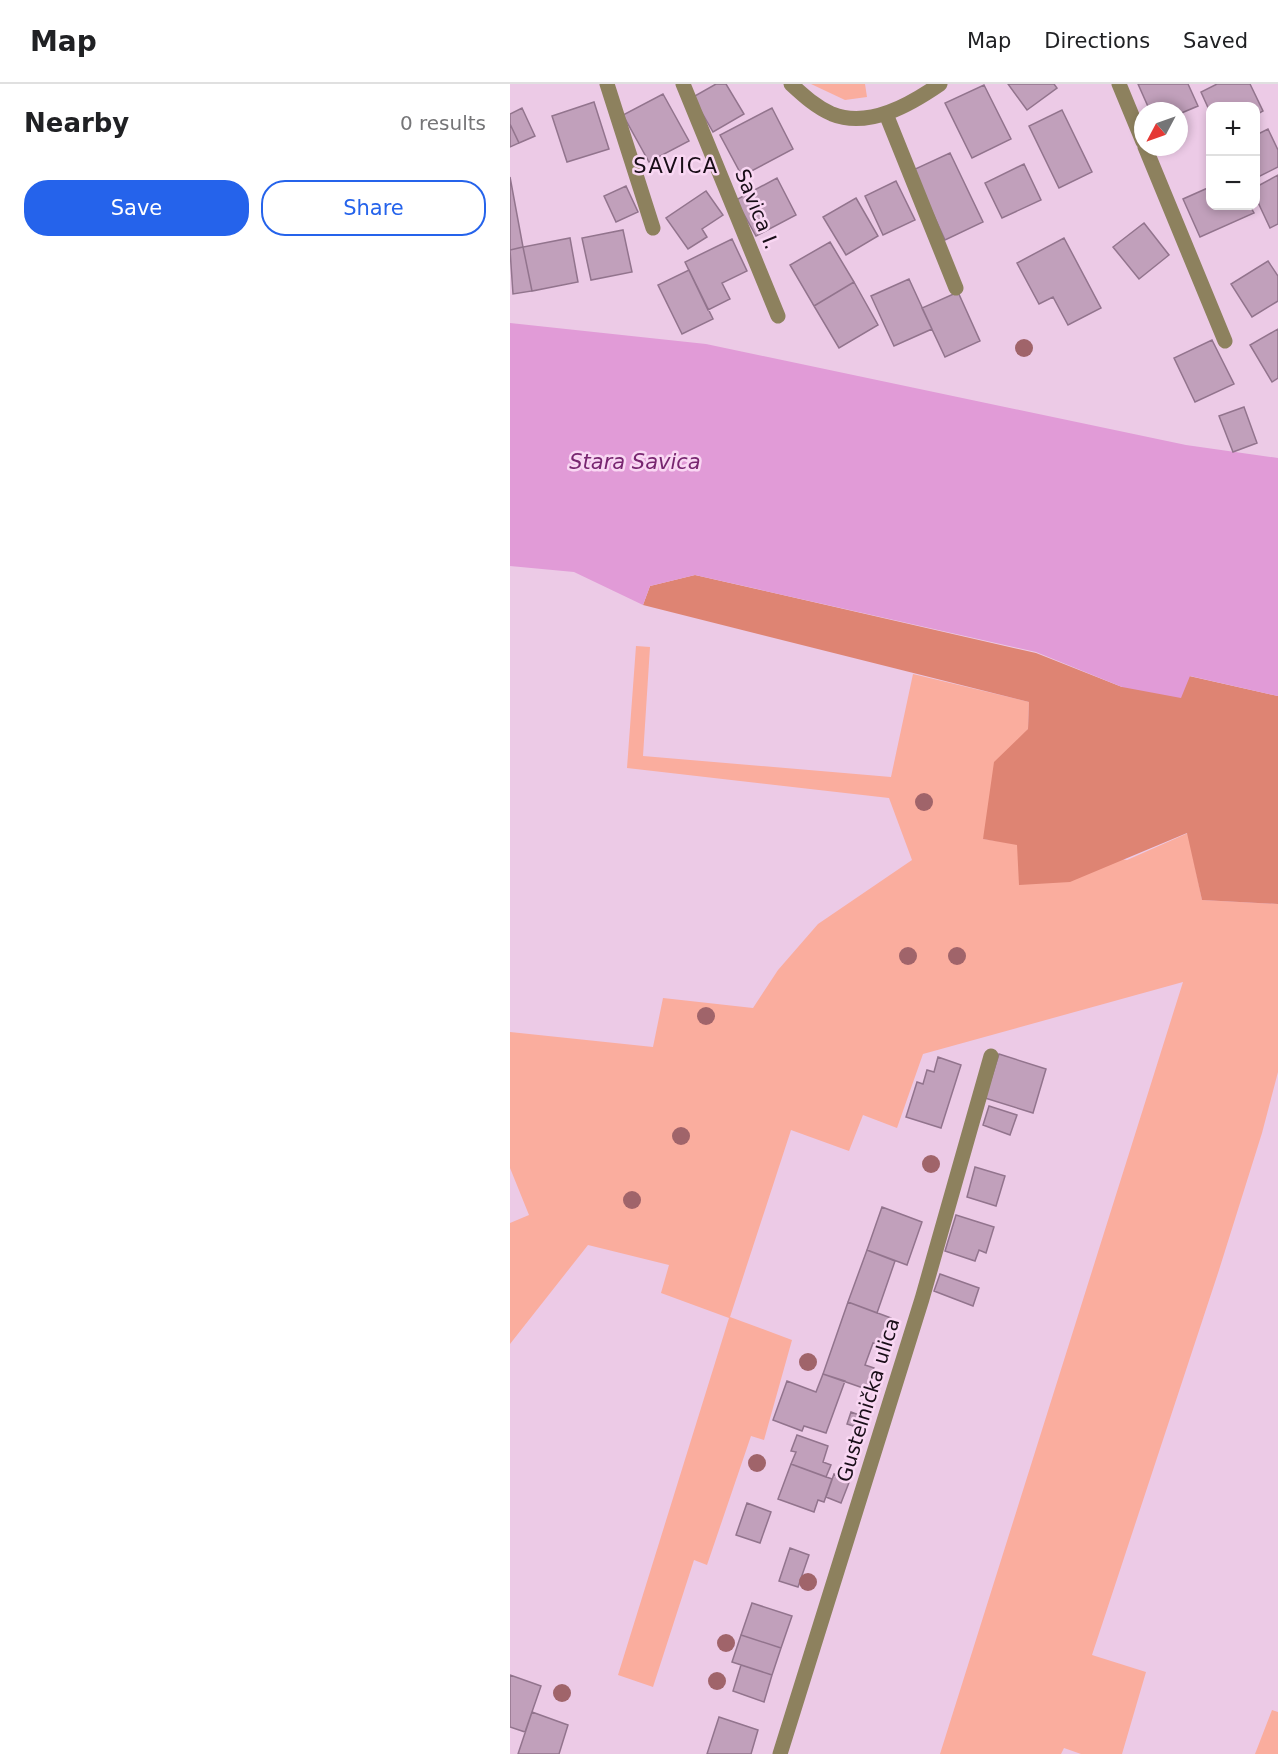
<!DOCTYPE html>
<meta charset="utf-8">
<style>
:root{--surface:#fff;--page:#f6f6f6;--text:#202124;--muted:#757577;--line:#e0e0e0;--accent:#2563eb}
body{margin:0;font-family:"DejaVu Sans",sans-serif;background:var(--page);color:var(--text)}
.controls{position:absolute;right:18px;top:18px;display:grid;overflow:hidden;border-radius:12px;box-shadow:0 3px 9px #0003}
.controls button{width:54px;height:54px;display:grid;place-items:center;padding:0;border:0;border-bottom:2px solid var(--line);background:var(--surface);color:var(--text);font:30px sans-serif}
.compass{position:absolute;left:624px;top:18px;width:54px;height:54px;border-radius:50%;background:var(--surface);box-shadow:0 3px 9px #0003;rotate:229deg}
.list{margin:0;padding:0;list-style:none}
h2{display:flex;justify-content:space-between;align-items:center;height:78px;margin:0;padding:0 24px;font-size:26px}
h2 small{font-size:20px;font-weight:400;color:var(--muted)}
.actions{display:flex;gap:12px;padding:18px 24px}
.actions a{flex:1;padding:14px 0;border:2px solid var(--accent);border-radius:24px;text-align:center;font-size:21px;color:var(--accent)}
.actions .main{background:var(--accent);color:#fff}
.map{position:relative;flex:none;width:768px;height:1670px;overflow:hidden}
header{display:flex;align-items:center;gap:36px;box-sizing:border-box;height:84px;padding:0 30px;background:var(--surface);border-bottom:2px solid var(--line)}
header strong{font-size:28px}
nav{display:flex;gap:33px;margin-inline-start:auto;font-size:21px}
main{display:flex}
aside{flex:1;background:var(--surface)}
.map>svg:first-child{display:block}
.green{fill:#faad9e}
.forest{fill:#de8473}
.water{fill:#e19bd7}
.building{fill:#c1a0bb;stroke:#92748d;stroke-width:1.5}
.lines{fill:none;stroke-linecap:round;stroke-linejoin:round}
.minor{stroke:#8d815e;stroke-width:15}
.tree{fill:#a0646a}
.labels{text-anchor:middle;dominant-baseline:central;stroke-width:5;stroke-linejoin:round;paint-order:stroke}
.street-label{font-size:20px;fill:#180d17;stroke:#f9d7f3}
.neighbourhood-label{font-size:21px;letter-spacing:1.5px;fill:#180d17;stroke:#f9d7f3}
.water-label{font-size:21px;font-style:italic;fill:#782670;stroke:#f9d7f3}
</style>
<header>
<strong>Map</strong>
<nav><a>Map</a><a>Directions</a><a>Saved</a></nav>
</header>
<main>
<aside>
<h2>Nearby<small>0 results</small></h2>
<ul class="list">
</ul>
<div class="actions"><a class="main">Save</a><a>Share</a></div>
</aside>
<div class="map">
<svg width="768" height="1670" viewBox="0 0 768 1670">
<rect width="100%" height="100%" fill="#eccae6"/>
<path class="green" d="M301,0h54l2,13 -22,3z
M126,562l14,1 -7,109 248,21 22,-103 116,28 -1,27 -45,110 144,21 61,-27 14,67 76,4v168l-16,61 -43,137 -127,385 54,17 -24,82h-41l-17,-6 -3,6h-121l243,-772 -260,72 -26,74 -34,-13 -14,36 -58,-21 -61,187 62,23 -28,100 -13,-4 -44,129 -13,-5 -41,127 -35,-12 111,-357 -68,-25 8,-28 -81,-20 -78,99v-121l19,-8 -19,-47v-136l143,15 10,-49 90,10 25,-38 40,-46 94,-64 -23,-62 -262,-30z
M762,1626l6,2v42h-23z"/>
<path class="forest" d="M185,491l341,78 86,34 67,-11 89,20v208l-76,-4 -15,-67 -117,49 -51,3 -2,-40 -34,-6 11,-77 34,-33 1,-27 -386,-97 7,-19z"/>
<path class="water" d="M0,239l196,21 480,101 92,13v238l-88,-20 -9,22 -59,-11 -86,-35 -341,-77 -45,11 -7,19 -69,-33 -64,-6z"/>
<path class="building" d="M206,0h10l18,30 -31,18 -20,-35z
M498,0h46l3,4 -30,22z
M628,0h50l10,22 -19,8v-3h-29z
M707,0h33l13,27 -7,4v-9h-46v6l-9,-20z
M474,1l27,54 -39,19 -27,-55z
M153,10l26,47 -40,21 -26,-47z
M84,18l15,47 -42,13 -15,-46z
M12,24l13,28 -16,7 -9,-19v-10z
M262,24l21,41 -51,27 -22,-41z
M552,26l30,62 -33,16 -30,-62z
M0,40l9,19 -9,4z
M758,45l10,21v17l-22,11v-43z
M440,69l33,69 -38,18 -32,-70z
M514,80l17,36 -39,18 -17,-35z
M768,91v49l-8,4 -14,-30v-11z
M0,93l13,70 -13,3z
M267,94l19,37 -40,21 -20,-36z
M386,97l19,39 -32,15 -18,-39z
M116,102l12,26 -22,10 -12,-26z
M700,103v19h40l4,7 -54,24 -17,-38z
M196,107l17,24 -21,14 5,8 -19,12 -22,-31z
M346,114l22,38 -32,19 -23,-38z
M634,139l25,32 -30,24 -26,-32z
M113,146l9,42 -41,8 -9,-42z
M60,154l8,44 -46,9 -9,-44z
M554,154l37,70 -33,17 -15,-28 -14,7 -22,-41z
M222,155l15,32 -25,12 8,16 -22,11 -23,-48z
M320,158l24,40 -40,24 -24,-41z
M13,163l9,44 -19,3 -3,-44z
M758,177l10,15v25l-26,16 -21,-33z
M179,186l24,49 -31,15 -24,-49z
M399,195l23,50 -38,17 -23,-50z
M344,198l24,43 -39,23 -25,-42z
M448,208l22,49 -35,16 -23,-49z
M768,245v49l-6,4 -22,-37z
M702,256l22,44 -39,18 -21,-44z
M734,323l13,36 -24,9 -14,-36z
M489,970l47,15 -13,44 -48,-15z
M428,973l23,8 -20,63 -35,-11 11,-35 6,2 4,-14 7,2z
M479,1022l28,9 -7,20 -27,-10z
M465,1083l30,9 -9,30 -29,-9z
M372,1123l40,15 -15,43 -40,-15z
M446,1131l38,12 -8,26 -7,-3 -4,11 -30,-10z
M357,1166l28,11 -18,52 -29,-11z
M430,1190l39,14 -6,18 -39,-15z
M338,1218l43,16 -9,28 -9,-3 -8,22 9,3 -8,21 -43,-15z
M313,1290l22,7 -19,52 -22,-7 -2,5 -29,-11 14,-39 29,11z
M341,1328l19,7 -4,11 -19,-6z
M287,1351l31,11 -5,16 8,3 -5,12 -35,-13 5,-12 -5,-1z
M281,1380l41,15 -8,23 -6,-2 -4,12 -36,-13z
M324,1390l16,6 -9,23 -15,-6z
M237,1419l24,9 -11,31 -24,-8z
M280,1464l19,7 -11,32 -19,-6z
M242,1519l40,13 -11,32 -40,-13z
M231,1551l40,13 -9,27 -40,-13z
M231,1581l31,10 -8,27 -31,-11z
M0,1591l31,11 -16,46 -15,-5z
M22,1628l36,13 -9,29h-41z
M209,1633l39,13 -7,24h-44z"/>
<g class="lines">
<path class="minor" d="M97,0l46,144
M173,0l95,232
M281,0c13,12 25,23 41,30 37,15 79,-10 108,-30
M609,0l24,58
M376,30l70,174
M635,63l80,194
M270,1670l142,-455 69,-243"/>
</g>
<g class="tree">
<circle cx="514" cy="264" r="9"/>
<circle cx="414" cy="718" r="9"/>
<circle cx="398" cy="872" r="9"/>
<circle cx="447" cy="872" r="9"/>
<circle cx="196" cy="932" r="9"/>
<circle cx="171" cy="1052" r="9"/>
<circle cx="421" cy="1080" r="9"/>
<circle cx="122" cy="1116" r="9"/>
<circle cx="298" cy="1278" r="9"/>
<circle cx="247" cy="1379" r="9"/>
<circle cx="298" cy="1498" r="9"/>
<circle cx="216" cy="1559" r="9"/>
<circle cx="207" cy="1597" r="9"/>
<circle cx="52" cy="1609" r="9"/>
</g>
<g class="labels">
<g class="street-label">
<text transform="translate(247 125) rotate(68)">Savica I.</text>
<text transform="translate(358 1316) rotate(-73)">Gustelnička ulica</text>
</g>
<g class="neighbourhood-label">
<text x="166" y="82">SAVICA</text>
</g>
<g class="water-label">
<text x="125" y="378">Stara Savica</text>
</g>
</g>
</svg>
<div class="controls">
<button>+</button>
<button>−</button>
</div>
<svg class="compass" viewBox="-18 -18 36 36"><path d="M0-13l5 13h-10z" fill="#e53935"/><path d="M0 13l5-13h-10z" fill="#757577"/></svg>
</div>
</main>
